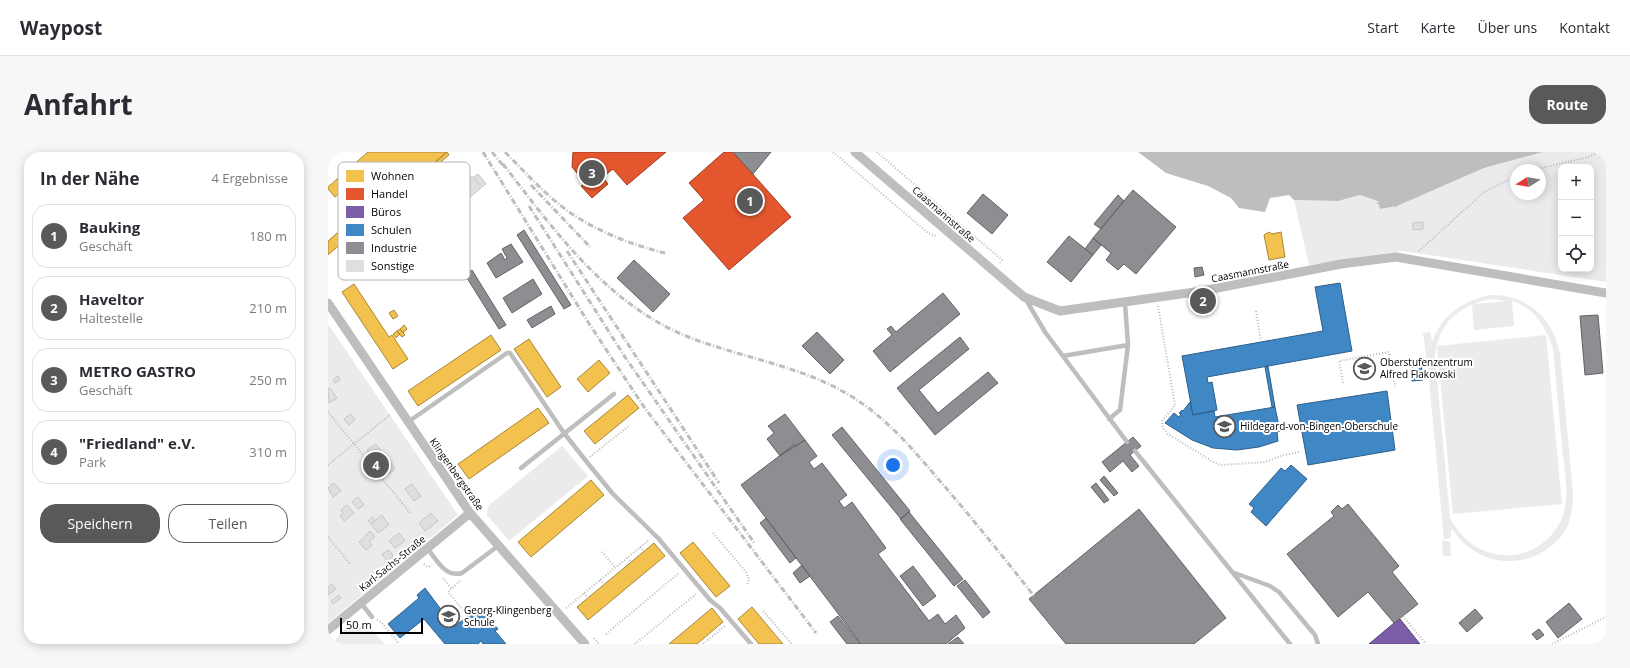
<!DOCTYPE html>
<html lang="de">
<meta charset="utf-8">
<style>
:root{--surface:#fff;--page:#f7f7f7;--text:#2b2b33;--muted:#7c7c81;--line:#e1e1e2;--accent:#595959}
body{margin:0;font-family:"Open Sans",sans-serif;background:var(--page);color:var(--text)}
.controls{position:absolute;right:12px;top:12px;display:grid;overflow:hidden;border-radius:8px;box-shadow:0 2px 10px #0003}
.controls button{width:36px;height:36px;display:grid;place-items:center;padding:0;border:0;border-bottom:1px solid var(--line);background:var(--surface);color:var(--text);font:20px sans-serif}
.compass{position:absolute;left:1182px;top:12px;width:36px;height:36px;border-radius:50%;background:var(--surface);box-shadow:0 2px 10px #0003;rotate:259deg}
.scale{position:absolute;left:12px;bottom:10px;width:83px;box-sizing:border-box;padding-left:4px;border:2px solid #000;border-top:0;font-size:11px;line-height:14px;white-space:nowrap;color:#000;-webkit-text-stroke:3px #fff;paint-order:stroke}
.you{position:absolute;left:565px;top:313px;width:14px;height:14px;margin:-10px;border:3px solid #fff;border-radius:50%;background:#1a73e8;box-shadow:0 0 0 6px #1a73e833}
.badge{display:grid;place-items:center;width:26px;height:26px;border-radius:50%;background:var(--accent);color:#fff;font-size:13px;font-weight:700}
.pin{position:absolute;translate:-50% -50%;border:2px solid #fff;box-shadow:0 1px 4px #0006}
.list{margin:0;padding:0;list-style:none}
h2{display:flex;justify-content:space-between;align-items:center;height:52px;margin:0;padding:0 16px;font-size:17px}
h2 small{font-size:13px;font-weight:400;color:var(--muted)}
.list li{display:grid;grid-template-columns:26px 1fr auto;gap:12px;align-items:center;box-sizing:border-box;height:64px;margin:0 8px 8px;padding:0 8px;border:1px solid var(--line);border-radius:16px}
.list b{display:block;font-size:15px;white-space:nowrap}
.list p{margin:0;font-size:13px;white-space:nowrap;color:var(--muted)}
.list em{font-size:13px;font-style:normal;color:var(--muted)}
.actions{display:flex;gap:8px;padding:12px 16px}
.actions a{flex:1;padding:9px 0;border:1px solid var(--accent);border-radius:16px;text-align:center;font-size:14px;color:var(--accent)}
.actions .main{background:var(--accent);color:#fff}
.icon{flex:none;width:22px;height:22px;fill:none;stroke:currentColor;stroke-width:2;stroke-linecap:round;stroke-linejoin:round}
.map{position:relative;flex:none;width:1278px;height:492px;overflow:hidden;border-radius:16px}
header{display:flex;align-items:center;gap:24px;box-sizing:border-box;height:56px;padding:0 20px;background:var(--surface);border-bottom:1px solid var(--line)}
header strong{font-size:19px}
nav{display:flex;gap:22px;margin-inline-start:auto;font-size:14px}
.intro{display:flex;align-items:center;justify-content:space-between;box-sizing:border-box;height:96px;padding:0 24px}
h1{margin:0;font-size:28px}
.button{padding:10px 18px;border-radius:16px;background:var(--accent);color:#fff;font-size:14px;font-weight:700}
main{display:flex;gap:24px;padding:0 24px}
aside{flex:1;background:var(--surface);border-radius:16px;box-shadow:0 2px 10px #0003}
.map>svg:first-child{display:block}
.green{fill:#ebebeb;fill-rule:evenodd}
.water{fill:#bebebe}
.homes{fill:#f2c14e;stroke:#a98737}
.shops{fill:#e4572e;stroke:#a03d20}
.offices{fill:#7b5ea7;stroke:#564275}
.schools{fill:#3f88c5;stroke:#2c5f8a}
.industry{fill:#8d8d92;stroke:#636366}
.building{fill:#dfdfdf;stroke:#c6c6c6}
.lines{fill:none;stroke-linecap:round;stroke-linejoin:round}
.path{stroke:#b9b9b9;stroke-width:2;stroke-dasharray:1 2;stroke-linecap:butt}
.lane{stroke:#bebebe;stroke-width:4.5}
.street{stroke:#bebebe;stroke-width:9}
.rail{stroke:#bebebe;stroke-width:3;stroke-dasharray:6 2 1 2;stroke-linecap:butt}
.labels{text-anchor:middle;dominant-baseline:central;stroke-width:4;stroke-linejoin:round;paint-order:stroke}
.street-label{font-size:10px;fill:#000;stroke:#fff}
.poi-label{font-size:10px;fill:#000;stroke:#fff;text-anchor:start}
.key{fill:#fff;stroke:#b2b2b2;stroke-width:1}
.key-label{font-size:11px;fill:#000}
</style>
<header>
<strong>Waypost</strong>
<nav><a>Start</a><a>Karte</a><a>Über uns</a><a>Kontakt</a></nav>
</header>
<div class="intro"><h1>Anfahrt</h1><a class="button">Route</a></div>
<main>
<aside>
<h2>In der Nähe<small>4 Ergebnisse</small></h2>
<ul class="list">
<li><span class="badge">1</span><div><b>Bauking</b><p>Geschäft</p></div><em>180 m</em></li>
<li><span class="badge">2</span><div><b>Haveltor</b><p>Haltestelle</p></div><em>210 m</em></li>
<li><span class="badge">3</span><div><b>METRO GASTRO</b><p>Geschäft</p></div><em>250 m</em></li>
<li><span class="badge">4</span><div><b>&quot;Friedland&quot; e.V.</b><p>Park</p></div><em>310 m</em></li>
</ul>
<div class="actions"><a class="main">Speichern</a><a>Teilen</a></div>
</aside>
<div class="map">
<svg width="1278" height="492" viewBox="0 0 1278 492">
<rect width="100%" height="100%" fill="#fff"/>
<path class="green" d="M1215,0h63v130l-203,-31 -94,14 -15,-65 44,1 22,-6 18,6 2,8 17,-3 87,-38zM1233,15h30v102h-30zM1188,18h24v24h-24z
M1161,143c38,-1 63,22 71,58l13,140c0,17 -3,36 -16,48 -31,31 -81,25 -104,-11h-2v8l-7,1 -16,-170 -5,-36 7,-1 2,9 1,-1c9,-25 30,-39 56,-45zM1163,147l16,2 -35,3 2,26 40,-4 -2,-25c22,6 35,28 41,48 3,32 6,65 9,97 2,22 8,48 1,69 -8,24 -34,43 -59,40 -25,-2 -42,-15 -54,-37l-15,-161c3,-34 24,-52 56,-58z
M0,172l130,191 -130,108z
M1218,183l16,169 -109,10 -16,-168z
M234,294l26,30 -79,65 -22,-26 1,-9z
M1114,389h8l1,15h-8z
M27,474l15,2 15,16h-52l9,-13z"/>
<path class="water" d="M810,0h405l-59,16 -87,38 -17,3 -2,-8 -18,-6 -22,6 -44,-1 -5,-5 -19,3 -5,14 -26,-4 -8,-10 -23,-12 -42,-13z"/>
<path class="homes" d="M40,0h79l-48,42 2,3 -19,16 -28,-32 -19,16 -7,-8v-2z
M119,0l2,3 -19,16 -2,-3z
M15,76l7,8 -22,19v-14z
M941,80l3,2 9,-2 4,25 -16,3 -5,-25z
M26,132l35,53 3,-2 16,24 -15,10 -51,-77z
M66,158l4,6 -5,3 -4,-6z
M76,173l3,4 -4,4 -3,-4z
M72,177l5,6 -3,2 -5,-6z
M69,179l3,3 -4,4 -3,-4z
M163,183l10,15 -83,56 -10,-15z
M201,187l32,48 -14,10 -33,-48z
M271,208l11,13 -22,19 -11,-13z
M300,243l11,13 -44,36 -11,-13z
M210,256l11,15 -80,56 -11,-15z
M263,328l13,15 -73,62 -13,-15z
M365,390l37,44 -14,11 -36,-44z
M326,391l11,13 -77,64 -11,-13z
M424,455l31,37h-24l-21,-25z
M384,456l11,14 -26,22h-28z"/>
<path class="shops" d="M245,0h93l-39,33 -14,-16 -10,8 5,7 -16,14 -11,-12 4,-3 -13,-16z
M396,0h9l58,65 -62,53 -46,-52 21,-18 -15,-17z"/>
<path class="offices" d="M1072,467l20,25h-51l25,-21z"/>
<path class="schools" d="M1012,131l12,68 -145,26 1,6 4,-1 5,28 -24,5 -11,-59 141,-25 -8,-44z
M1093,211l2,17 -11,1 -1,-17z
M940,214l7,41h-3l-7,-40z
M1059,239l8,59 -87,15 -11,-60z
M862,250l3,13 21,-4 1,6 60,-10 5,24 -3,1 1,9 -19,6 -22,3 -24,-2 -21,-8 -27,-17 9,-10 5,4 2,-3 -2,-1 3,-3 1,1z
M963,313l16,14 -41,47 -15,-14 3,-4 -5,-4 32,-36 4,3z
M97,436l29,39 25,-20 19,22 -3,2 11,13h-23l-2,-3 -3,3h-33l-21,-25 -24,19 -12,-14 31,-26 -2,-3z"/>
<path class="industry" d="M405,0h38l-18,22z
M805,38l43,37 -40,47 -12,-10 -6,6 -12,-10 5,-7 -18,-15z
M655,42l25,21 -16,19 -25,-21z
M790,43l6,6 -23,28 -7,-5z
M196,78l47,75 -7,4 -47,-74z
M741,84l24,19 -22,27 -24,-20z
M765,86l8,7 -8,10 -8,-6z
M183,92l12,18 -27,16 -9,-15 14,-10 4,7 2,-2 -5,-9z
M306,108l36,34 -17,18 -36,-34z
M874,115l2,8 -9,2 -1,-9z
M144,118l34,55 -7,4 -34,-54z
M205,127l9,15 -30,19 -9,-15z
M615,141l17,21 -70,58 -17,-21 19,-16 -5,-6 4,-3 5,6z
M223,154l4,8 -23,14 -5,-8z
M1270,163l5,58 -18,2 -5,-59z
M489,180l27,28 -14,14 -28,-28z
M632,185l9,12 -50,41 19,23 50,-41 10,11 -63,52 -38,-47z
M457,262l20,26 -25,16 -13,-17 7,-6 -6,-7z
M514,275l68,84 -9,8 -69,-84z
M805,285l8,9 -11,9 9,11 -7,6 -9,-11 -13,11 -8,-10z
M477,288l12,16 -8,6 5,7 8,-6 25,32 -8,6 5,7 8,-6 34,46 -8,6 51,67 9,-7 7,10 11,-9 9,13 -19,16h-85l-120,-159 54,-41 1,2z
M776,324l14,17 -4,3 -14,-16z
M768,331l13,17 -5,3 -13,-16z
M1020,352l51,62 -7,6 26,32 -24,19 -26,-31 -30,25 -51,-63 47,-38 -3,-4 7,-7 4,4z
M811,357l87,109 -32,26h-128l-37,-45z
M581,360l54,67 -9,7 -54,-67z
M438,366l30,40 -6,5 -30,-40z
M474,413l8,11 -10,7 -7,-10z
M585,414l23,30 -13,10 -23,-30z
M637,428l25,32 -7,6 -26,-32z
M1241,451l13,16 -24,19 -12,-16z
M1147,457l8,9 -16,14 -8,-9z
M510,464l22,28h-13l-17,-22z
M1211,477l5,6 -7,5 -5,-6z
M630,485l6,7h-16z"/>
<path class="building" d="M150,22l8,10 -4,3 -8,-10z
M144,24l9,12 -24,20 -9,-12z
M1095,70v7l-10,1v-7z
M10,224l2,4 -5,3 -2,-3z
M2,236l7,10 -8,5 -1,-14z
M23,262l4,6 -6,5 -5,-6z
M48,292l5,7 -8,7 -6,-8z
M53,299l5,7 -3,2 -5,-7z
M60,307l7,10 -8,6 -7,-10z
M6,331l7,8 -8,6 -5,-9z
M84,332l9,12 -7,5 -9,-12z
M30,345l6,8 -6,4 -6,-7z
M19,353l7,8 -10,8 -4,-5 3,-3 -2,-3z
M103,361l7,8 -13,10 -6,-8z
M54,363l7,10 -11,8 -7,-9z
M45,365l2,4 -4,3 -3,-3z
M42,379l5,6 -6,4 3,4 -6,5 -7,-8z
M71,381l6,8 -10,7 -6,-7z
M61,398l4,6 -6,5 -5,-7z
M4,432l4,5 -8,6v-8z
M11,443l2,3 -8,6 -2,-3z"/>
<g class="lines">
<path class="path" d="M505,0l95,81 8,3
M549,0l125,108 -2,3
M1205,18l56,-13 10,-5
M1047,36l3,16
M1068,55l-3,-15 22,-5
M1091,99l65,-59 32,-16
M830,154l17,99 -13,16 1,7 5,6 47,29 6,2 44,-3 19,-7 15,-3
M928,159l5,31
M1015,231l-4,-22 50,-9 6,35
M0,260l83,102
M262,305l40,-32
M0,313l63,-51
M385,381l33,39 3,7 -2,7
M0,385l23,28
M312,395l4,4
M274,400l13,15
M299,406l4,4
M96,412l3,3 5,-1
M115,426l8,10
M272,428l4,4
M132,429l-12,11 20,24
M256,441l4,5
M238,456l83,-68
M435,459l29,33
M1075,464l23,28
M49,468l4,2 18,22
M278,482l73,-61
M266,486l5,6
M307,492l61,-50
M375,492l22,-18
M1224,492l54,-27"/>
<path class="lane" d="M697,146l20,34 82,110
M735,204l65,-11 -3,-42
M781,267l11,-9 8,-65
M80,270l99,-69h3l54,80 22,28 27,33 45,44 52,62 10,8 31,36
M807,299l155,193
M193,316l93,-74
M99,396c10,12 18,30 35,25l36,-27
M904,420l38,14 9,6 36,43 3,9
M33,451l11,14"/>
<path class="street" d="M527,0l169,145 36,14 142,-20 139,-27 55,-7 210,36
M0,151l142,210 115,131
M0,478l142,-117"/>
<path class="rail" d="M155,0l105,170 56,85 172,226
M164,0l14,17
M177,0c18,18 35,37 55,53 28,23 71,40 105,48
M175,12c51,66 103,139 183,172 57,23 122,30 174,66 28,19 51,45 73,71 35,40 68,81 101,123
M203,33l59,62
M201,54l96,151 130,187
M239,99l152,232"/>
</g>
<defs>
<symbol id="school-ring" viewBox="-11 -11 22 22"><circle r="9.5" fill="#fff" stroke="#595959" stroke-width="1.5"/><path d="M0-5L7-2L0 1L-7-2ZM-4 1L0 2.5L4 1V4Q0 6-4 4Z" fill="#595959"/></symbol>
</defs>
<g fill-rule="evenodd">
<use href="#school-ring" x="1024" y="204" width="25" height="25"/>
<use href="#school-ring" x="884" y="262" width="25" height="25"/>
<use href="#school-ring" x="108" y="452" width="25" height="25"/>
</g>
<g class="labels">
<g class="street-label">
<text transform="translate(616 62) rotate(41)">Caasmannstraße</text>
<text transform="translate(922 119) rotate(-11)">Caasmannstraße</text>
<text transform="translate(129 322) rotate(55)">Klingenbergstraße</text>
<text transform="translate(64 411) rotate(-39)">Karl-Sachs-Straße</text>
</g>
<g class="poi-label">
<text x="1052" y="210">Oberstufenzentrum<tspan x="1052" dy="12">Alfred Flakowski</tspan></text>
<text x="912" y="274">Hildegard-von-Bingen-Oberschule</text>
<text x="136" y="458">Georg-Klingenberg<tspan x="136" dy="12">Schule</tspan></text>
</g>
</g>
<rect x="10" y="10" width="132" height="118" rx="6" class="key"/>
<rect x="18" y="18" width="18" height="12" fill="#f2c14e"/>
<rect x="18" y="36" width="18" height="12" fill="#e4572e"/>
<rect x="18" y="54" width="18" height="12" fill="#7b5ea7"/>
<rect x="18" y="72" width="18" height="12" fill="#3f88c5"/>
<rect x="18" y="90" width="18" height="12" fill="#8d8d92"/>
<rect x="18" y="108" width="18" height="12" fill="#dfdfdf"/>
<g class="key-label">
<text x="43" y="28">Wohnen</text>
<text x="43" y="46">Handel</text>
<text x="43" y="64">Büros</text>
<text x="43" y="82">Schulen</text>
<text x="43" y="100">Industrie</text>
<text x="43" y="118">Sonstige</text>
</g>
</svg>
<div class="controls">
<button>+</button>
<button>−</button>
<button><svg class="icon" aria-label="locate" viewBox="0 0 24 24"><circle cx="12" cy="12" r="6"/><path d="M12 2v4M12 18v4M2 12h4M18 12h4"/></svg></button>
</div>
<svg class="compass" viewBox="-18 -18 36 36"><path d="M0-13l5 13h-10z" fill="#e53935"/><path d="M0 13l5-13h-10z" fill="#7c7c81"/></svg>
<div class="scale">50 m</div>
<div class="you"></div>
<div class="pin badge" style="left:422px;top:49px">1</div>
<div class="pin badge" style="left:875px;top:149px">2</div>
<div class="pin badge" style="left:264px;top:21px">3</div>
<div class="pin badge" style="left:48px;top:313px">4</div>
</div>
</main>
